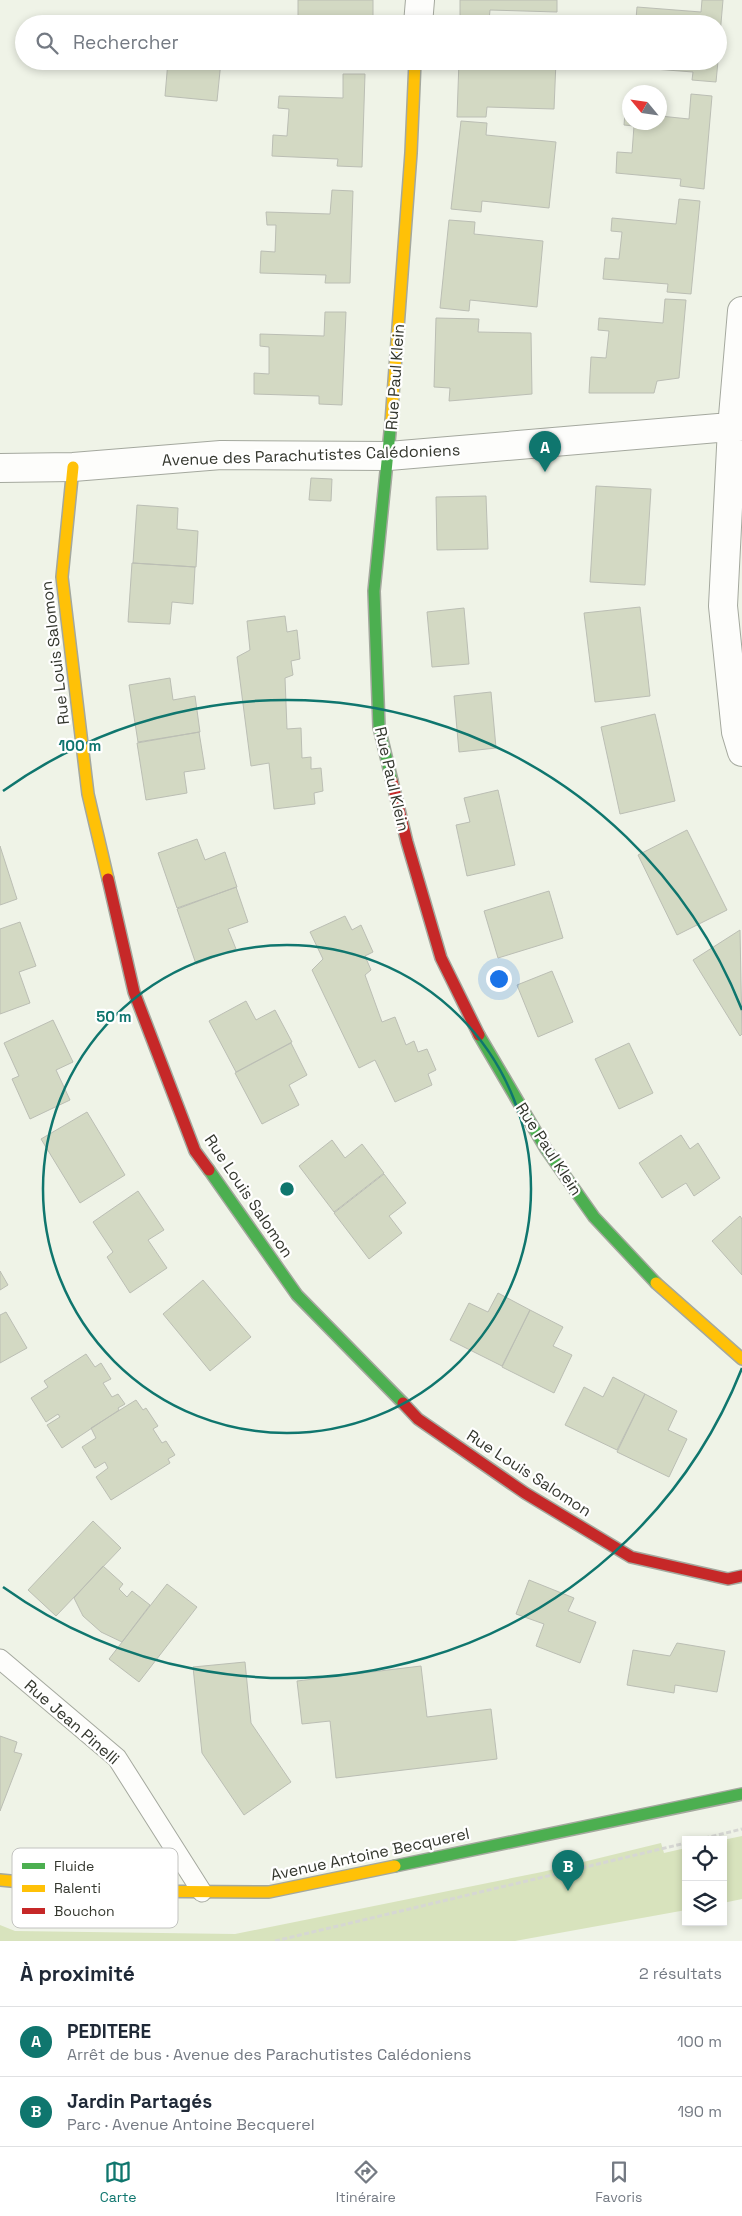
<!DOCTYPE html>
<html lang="fr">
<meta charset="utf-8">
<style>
:root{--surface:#fff;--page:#f6f6f7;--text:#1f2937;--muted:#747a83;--line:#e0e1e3;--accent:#0f766e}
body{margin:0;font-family:"Space Grotesk",sans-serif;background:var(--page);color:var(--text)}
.controls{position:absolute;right:15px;bottom:15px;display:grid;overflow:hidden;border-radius:0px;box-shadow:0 2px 8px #0003}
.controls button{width:45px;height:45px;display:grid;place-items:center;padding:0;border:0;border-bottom:1px solid var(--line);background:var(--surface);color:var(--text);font:25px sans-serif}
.compass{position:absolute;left:622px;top:85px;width:45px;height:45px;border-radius:50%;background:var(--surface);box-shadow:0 2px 8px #0003;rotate:299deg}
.you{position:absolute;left:498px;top:978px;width:18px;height:18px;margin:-12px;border:4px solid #fff;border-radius:50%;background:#1a73e8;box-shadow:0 0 0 8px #1a73e833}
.badge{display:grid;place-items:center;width:32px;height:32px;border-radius:50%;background:var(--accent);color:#fff;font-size:16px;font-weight:700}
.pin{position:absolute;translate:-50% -41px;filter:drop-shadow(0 1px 2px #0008)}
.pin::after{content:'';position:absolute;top:26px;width:18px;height:15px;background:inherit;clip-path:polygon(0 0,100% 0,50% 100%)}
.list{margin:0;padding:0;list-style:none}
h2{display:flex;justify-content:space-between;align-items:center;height:65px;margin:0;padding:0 20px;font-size:21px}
h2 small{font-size:16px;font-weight:400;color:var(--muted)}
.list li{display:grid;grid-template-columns:32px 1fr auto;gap:15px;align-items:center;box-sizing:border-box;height:70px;padding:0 20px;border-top:1px solid var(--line)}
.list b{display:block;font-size:19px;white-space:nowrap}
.list p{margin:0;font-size:16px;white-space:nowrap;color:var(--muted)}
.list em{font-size:16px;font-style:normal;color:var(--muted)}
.icon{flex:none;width:28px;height:28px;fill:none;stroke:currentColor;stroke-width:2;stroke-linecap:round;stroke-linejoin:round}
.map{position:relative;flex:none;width:742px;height:1941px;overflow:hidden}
.search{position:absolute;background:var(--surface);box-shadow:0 2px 8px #0003;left:15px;right:15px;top:15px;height:55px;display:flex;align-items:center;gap:12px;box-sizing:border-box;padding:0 18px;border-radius:28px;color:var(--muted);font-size:19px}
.sheet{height:205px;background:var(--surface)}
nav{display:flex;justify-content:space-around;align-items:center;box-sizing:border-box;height:70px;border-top:1px solid var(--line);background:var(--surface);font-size:14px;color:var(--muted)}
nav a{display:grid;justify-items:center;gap:2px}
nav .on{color:var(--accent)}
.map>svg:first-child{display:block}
.green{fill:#d8e3bd}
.building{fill:#d3d9c3;stroke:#bbbeb4}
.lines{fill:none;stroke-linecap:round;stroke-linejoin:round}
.lane-casing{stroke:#a4a89e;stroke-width:21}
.street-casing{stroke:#a4a89e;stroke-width:30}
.fast-casing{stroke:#a4a89e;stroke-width:14}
.slow-casing{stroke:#a4a89e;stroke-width:14}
.jam-casing{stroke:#a4a89e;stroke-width:14}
.path{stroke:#d6d7d3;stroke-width:3;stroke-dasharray:5 2.5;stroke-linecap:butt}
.lane{stroke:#fdfdfb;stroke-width:19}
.street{stroke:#fdfdfb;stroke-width:28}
.fast{stroke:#4caf50;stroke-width:11}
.slow{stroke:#ffc107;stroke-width:11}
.jam{stroke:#c62828;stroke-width:11}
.ring{fill:none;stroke:#0f766e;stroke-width:2.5}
.labels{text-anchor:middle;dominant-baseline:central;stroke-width:4.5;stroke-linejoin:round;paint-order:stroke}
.street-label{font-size:16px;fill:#34372e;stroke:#fff}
.key{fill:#fff;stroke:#c2c3c0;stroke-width:1}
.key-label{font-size:14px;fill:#34372e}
.centre{fill:#0f766e;stroke:#fff;stroke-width:2.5}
.ring-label{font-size:15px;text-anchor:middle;font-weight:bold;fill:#0f766e;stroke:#fff;stroke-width:4.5;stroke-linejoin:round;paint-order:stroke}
</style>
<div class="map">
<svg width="742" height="1941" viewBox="0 0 742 1941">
<rect width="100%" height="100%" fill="#eff3e7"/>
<path class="green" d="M742,1836v63l-19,4v-63z
M661,1843l3,10 22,-5v62l-171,31h-515v-16l15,6 220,3 307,-62z"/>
<path class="building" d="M298,0h75v24h-90v-6h15z
M460,0h97v12l-67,-2 -1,11 -29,-1z
M702,0h21l-5,58v-34h-72v-4l-10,-1 1,-12 64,5z
M172,21l23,3h-23z
M168,61h53l-4,40 -52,-5z
M459,61h97l-2,48 -67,-2 -1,10h-29z
M628,61h90l-2,21 -24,-2 1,-8 -65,-5z
M343,74h22l-3,93 -25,-1 1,-7 -66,-3 1,-21 14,1 2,-27 -11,-1 1,-12 64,2z
M691,94l21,2 -8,93 -24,-3 1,-7 -65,-6 1,-21 15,1 2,-27 -10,-1 1,-12 5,1v8h30v-6l29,3z
M461,121l26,2 -1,12 70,7 -7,66 -67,-7 -1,11 -30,-3z
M332,190l21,1 -3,92h-25l1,-8 -66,-2 1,-22 14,1 1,-27h-9l-1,-13 64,2z
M679,199l21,2 -9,93 -24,-2 1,-8 -65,-5 2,-21 14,1 3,-27 -11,-1 1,-13 64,6z
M449,220l26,2 -1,12 69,7 -6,66 -67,-7 -1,11 -29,-3z
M665,299l21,1 -7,78 -22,3 -3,12h-65l2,-36 15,1 3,-27 -11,-1 1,-12 64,5z
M325,312h21l-4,93 -23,-1v-8l-65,-2v-21l15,1v-27l-9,-1v-12l64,2z
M436,318l43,1 -1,13 53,1 1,61 -83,7 1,-13 -16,-1z
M311,478l21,1 -1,22 -22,-1z
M596,486l55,3 -6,96 -55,-3z
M486,496l2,53 -51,1 -1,-53z
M137,505l41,3 -1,21 21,2 -2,36 -63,-4z
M132,563l63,4 -2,37 -21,-2 -2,22 -42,-2z
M640,607l10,89 -55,6 -11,-89z
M464,608l5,56 -37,3 -5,-55z
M285,616l2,16 10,-2 3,29 -9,2 2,14 -8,3 2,51 14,-1 1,30 9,-1v12l10,-1 2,23 -9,2 1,11 -41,5 -5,-46 -18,3 -14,-109 13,-7 -3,-29z
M170,678l3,22 22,-4 5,36 -62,10 -9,-57z
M491,692l5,56 -37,4 -5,-56z
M655,714l20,87 -55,13 -19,-87z
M199,732l6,37 -21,3 3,21 -41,7 -9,-57z
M498,790l17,75 -48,11 -11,-51 14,-3 -6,-24z
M687,830l40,80 -50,25 -39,-80z
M197,839l8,21 20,-8 12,35 -60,21 -19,-55z
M0,846l17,53 -17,6z
M236,887l12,35 -20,7 8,20 -40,15 -19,-55z
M549,891l14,47 -65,20 -14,-47z
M345,916l7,14 9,-5 12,27 -8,4 6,14 -6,5 17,47 13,-5 11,28 8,-4 4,11 9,-3 9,21 -8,4 4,11 -37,17 -20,-42 -16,8 -47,-98 11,-11 -13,-27z
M20,922l16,44 -17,6 11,31 -30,11v-85z
M740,930l2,104 -2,2 -47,-76z
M552,971l21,51 -35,15 -21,-52z
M246,1001l10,19 19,-10 17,32 -56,30 -27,-51z
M53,1020l20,42 -17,8 14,30 -40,19 -18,-40 7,-3 -15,-33z
M291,1043l16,32 -18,10 10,20 -37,19 -27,-51z
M629,1043l24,50 -34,16 -24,-50z
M87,1112l38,63 -45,28 -39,-64z
M681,1135l9,14 8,-6 22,35 -26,18 -8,-13 -24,15 -23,-35z
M332,1140l13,18 17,-14 22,29 -50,39 -35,-46z
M384,1174l22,29 -17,13 13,17 -33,26 -35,-46z
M138,1191l26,39 -16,10 19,28 -37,25 -23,-36 6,-5 -20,-30z
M740,1216l2,3v56l-30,-34z
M0,1271l8,14 -8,5z
M203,1280l48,57 -41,34 -47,-57z
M498,1293l32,17 -28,56 -52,-26 19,-37 19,9z
M530,1310l33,17 -10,19 19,9 -18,38 -52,-26z
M6,1312l21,36 -27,15v-48z
M86,1354l9,13 6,-4 10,16 -8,4 9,14 6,-3 7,10 -7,4 1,2 -57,38 -15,-23 13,-8 -2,-3 -12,8 -15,-24 17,-11 -4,-6z
M613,1377l32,17 -28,56 -52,-25 19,-38 19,10z
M645,1394l32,17 -9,19 19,9 -18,38 -52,-25z
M136,1400l7,10 3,-2 12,18 -5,3 9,14 4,-2 9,14 -7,4 2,4 -59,37 -15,-23 12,-9 -3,-6 -10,6 -13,-21 14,-9 -5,-10z
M93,1521l28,27 -65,68 -28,-26z
M103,1566l20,18 -4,5 8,8 5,-6 18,14 -28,37 -21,-10 -18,-16 -9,-18z
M529,1580l45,18 -6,13 28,11 -16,41 -44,-17 8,-22 -28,-10z
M167,1584l30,23 -58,75 -30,-23z
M677,1643l48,8 -8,41 -42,-7 -1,8 -47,-8 6,-35 37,6z
M245,1662l6,61 40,59 -47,33 -42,-62 -9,-86z
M421,1666l6,51 64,-8 6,50 -161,19 -6,-57 -28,3 -5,-43z
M0,1736l17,6 -3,10 8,2 -22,57z"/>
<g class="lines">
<defs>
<path id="lane" d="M0,1659l117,99 85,134"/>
<path id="street" d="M418,24l2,-24
M742,311l-10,117 -9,178 13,126 6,20
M0,468l73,-1 148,-12 168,1 353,-30"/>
<path id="fast" d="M391,422l-17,169 5,136 13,54
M479,1035l67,114 48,68 62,66
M209,1170l88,125 106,108
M395,1866l347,-72"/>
<path id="slow" d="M391,422l20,-269 4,-92
M73,467l-11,110 26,217 20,85
M656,1283l86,76
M0,1880l113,11 156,1 126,-26"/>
<path id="jam" d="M392,781l15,61 34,116 38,77
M108,879l26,113 61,159 14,19
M403,1403l15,16 107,74 106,64 97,22 14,-3"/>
</defs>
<use href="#lane" class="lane-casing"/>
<use href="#street" class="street-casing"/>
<use href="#fast" class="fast-casing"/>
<use href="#slow" class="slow-casing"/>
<use href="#jam" class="jam-casing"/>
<path class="path" d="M697,1840l45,-11
M275,1941l411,-98"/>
<use href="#lane" class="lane"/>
<use href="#street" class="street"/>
<use href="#fast" class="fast"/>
<use href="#slow" class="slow"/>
<use href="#jam" class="jam"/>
</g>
<g class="ring">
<circle cx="287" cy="1189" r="244"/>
<path d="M742 1368A489 489 0 0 1 3 1587M3 791A489 489 0 0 1 742 1010"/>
</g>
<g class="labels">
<g class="street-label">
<text transform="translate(395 377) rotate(-86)">Rue Paul Klein</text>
<text transform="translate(311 455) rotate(-2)">Avenue des Parachutistes Calédoniens</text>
<text transform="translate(55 653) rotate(-97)">Rue Louis Salomon</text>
<text transform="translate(392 779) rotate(77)">Rue Paul Klein</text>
<text transform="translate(549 1149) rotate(57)">Rue Paul Klein</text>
<text transform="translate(249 1196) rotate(56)">Rue Louis Salomon</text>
<text transform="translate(529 1473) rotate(33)">Rue Louis Salomon</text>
<text transform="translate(72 1722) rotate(41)">Rue Jean Pinelli</text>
<text transform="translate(370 1854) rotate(-12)">Avenue Antoine Becquerel</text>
</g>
</g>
<rect x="12" y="1848" width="166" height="80" rx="8" class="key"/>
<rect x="22" y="1863" width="23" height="6" fill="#4caf50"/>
<rect x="22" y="1885" width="23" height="7" fill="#ffc107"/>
<rect x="22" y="1908" width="23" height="6" fill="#c62828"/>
<g class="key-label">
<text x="54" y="1871">Fluide</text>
<text x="54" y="1893">Ralenti</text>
<text x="54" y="1916">Bouchon</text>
</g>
<circle cx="287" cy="1189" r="8" class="centre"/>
<g class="ring-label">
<text x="80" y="751">100 m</text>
<text x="114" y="1022">50 m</text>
</g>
</svg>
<div class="controls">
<button><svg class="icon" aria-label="locate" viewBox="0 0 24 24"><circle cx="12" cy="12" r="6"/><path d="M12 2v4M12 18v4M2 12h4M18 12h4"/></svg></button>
<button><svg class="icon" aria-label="layers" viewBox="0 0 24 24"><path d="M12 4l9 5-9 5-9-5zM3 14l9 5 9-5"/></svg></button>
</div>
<svg class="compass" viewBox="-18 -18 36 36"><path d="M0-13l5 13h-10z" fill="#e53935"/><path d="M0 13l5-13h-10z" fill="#747a83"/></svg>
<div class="you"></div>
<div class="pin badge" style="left:545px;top:472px">A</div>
<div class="pin badge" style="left:568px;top:1891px">B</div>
<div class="search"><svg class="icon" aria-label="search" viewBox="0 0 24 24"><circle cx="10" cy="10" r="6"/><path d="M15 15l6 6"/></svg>Rechercher</div>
</div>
<section class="sheet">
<h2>À proximité<small>2 résultats</small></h2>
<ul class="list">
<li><span class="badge">A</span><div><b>PEDITERE</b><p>Arrêt de bus · Avenue des Parachutistes Calédoniens</p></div><em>100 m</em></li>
<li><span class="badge">B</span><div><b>Jardin Partagés</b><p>Parc · Avenue Antoine Becquerel</p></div><em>190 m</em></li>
</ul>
</section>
<nav>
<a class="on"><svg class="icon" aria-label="map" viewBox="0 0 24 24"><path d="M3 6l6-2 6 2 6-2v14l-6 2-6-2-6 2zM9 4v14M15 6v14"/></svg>Carte</a>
<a><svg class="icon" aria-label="directions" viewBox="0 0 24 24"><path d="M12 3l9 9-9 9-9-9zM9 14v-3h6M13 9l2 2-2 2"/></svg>Itinéraire</a>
<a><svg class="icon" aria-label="saved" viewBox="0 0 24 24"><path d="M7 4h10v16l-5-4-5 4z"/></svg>Favoris</a>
</nav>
